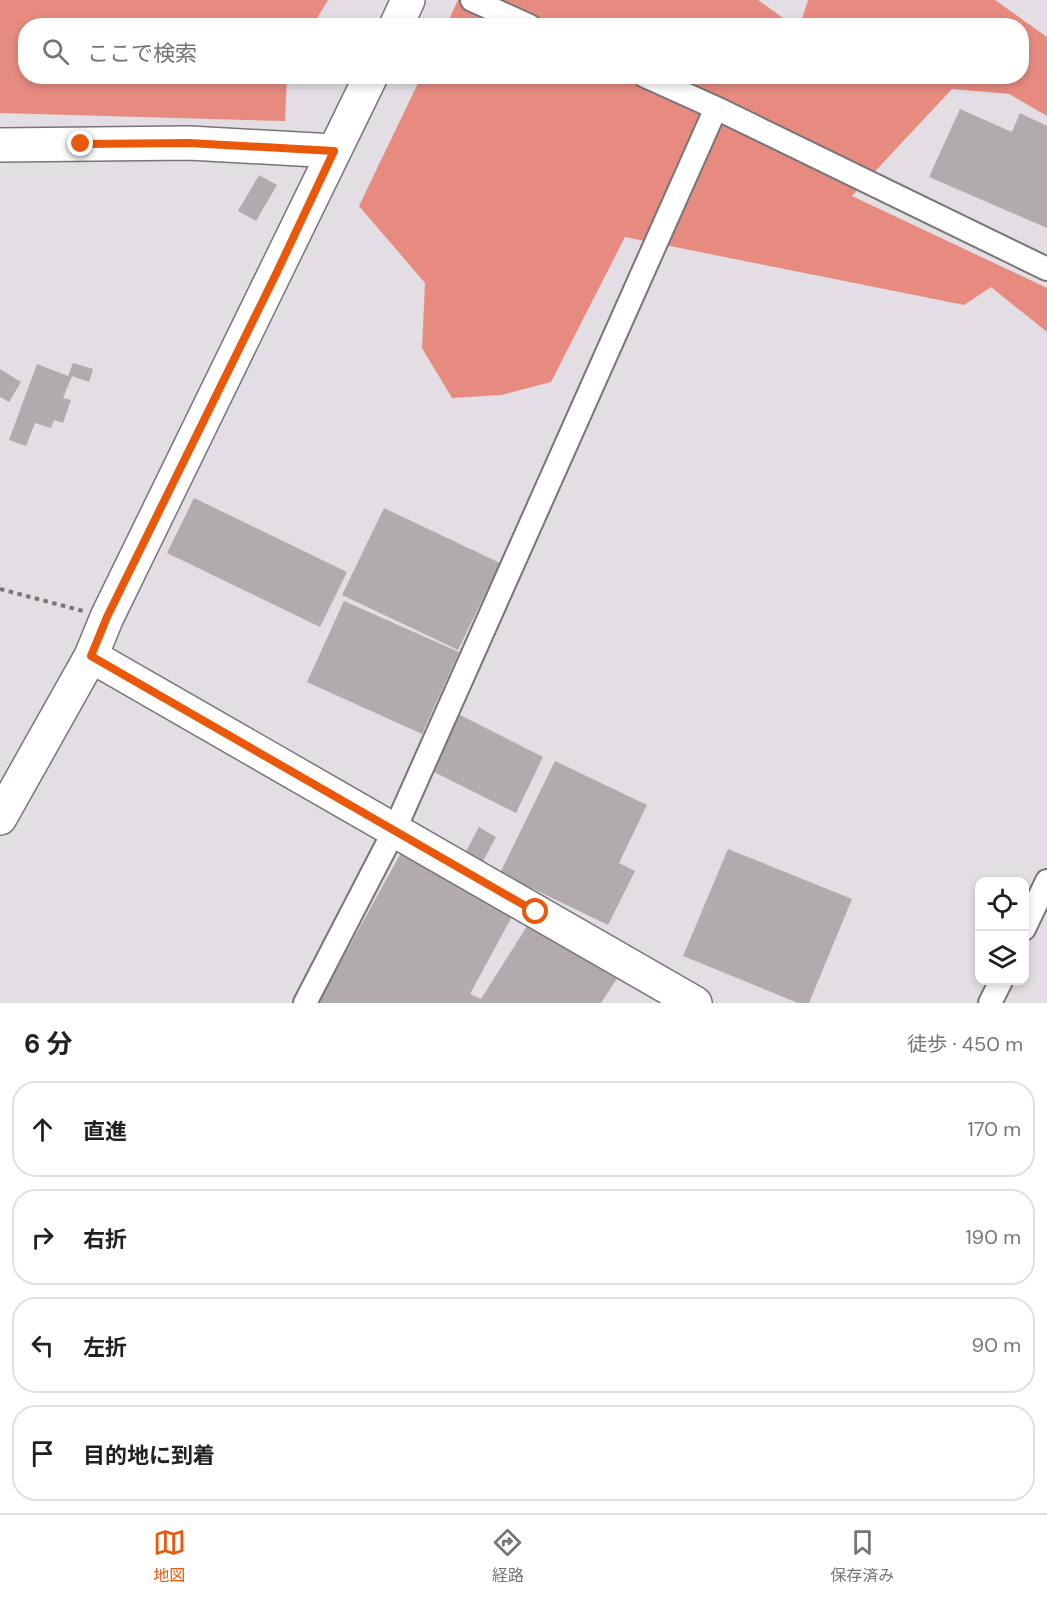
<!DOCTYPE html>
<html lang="ja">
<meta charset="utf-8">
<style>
:root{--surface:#fff;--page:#f6f6f6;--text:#202124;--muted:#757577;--line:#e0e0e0;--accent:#ea580c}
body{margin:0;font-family:"DM Sans","Noto Sans JP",sans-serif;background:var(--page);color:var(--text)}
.controls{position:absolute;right:18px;bottom:18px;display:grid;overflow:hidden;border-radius:12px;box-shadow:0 3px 9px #0003}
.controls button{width:54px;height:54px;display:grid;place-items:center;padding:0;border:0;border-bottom:2px solid var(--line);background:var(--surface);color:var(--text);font:30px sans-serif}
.stop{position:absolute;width:18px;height:18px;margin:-14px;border:4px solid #ea580c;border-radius:50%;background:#fff}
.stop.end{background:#ea580c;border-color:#fff;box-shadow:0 2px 6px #0008}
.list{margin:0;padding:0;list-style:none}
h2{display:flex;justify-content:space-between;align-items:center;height:78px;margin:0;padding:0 24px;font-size:26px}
h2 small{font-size:20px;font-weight:400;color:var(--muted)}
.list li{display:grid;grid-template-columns:39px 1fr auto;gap:18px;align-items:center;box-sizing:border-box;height:96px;margin:0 12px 12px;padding:0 12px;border:2px solid var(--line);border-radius:24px}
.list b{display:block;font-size:22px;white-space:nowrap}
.list em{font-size:20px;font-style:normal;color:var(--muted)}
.icon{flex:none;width:33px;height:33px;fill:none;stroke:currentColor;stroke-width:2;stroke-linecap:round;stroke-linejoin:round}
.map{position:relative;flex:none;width:1047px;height:1003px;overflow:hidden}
.search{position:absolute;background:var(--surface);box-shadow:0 3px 9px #0003;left:18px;right:18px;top:18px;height:66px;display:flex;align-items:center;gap:15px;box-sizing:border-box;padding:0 21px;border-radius:24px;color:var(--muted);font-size:22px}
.sheet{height:510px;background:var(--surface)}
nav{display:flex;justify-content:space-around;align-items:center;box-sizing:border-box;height:84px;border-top:2px solid var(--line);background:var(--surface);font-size:16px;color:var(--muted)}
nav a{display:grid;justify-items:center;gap:3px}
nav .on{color:var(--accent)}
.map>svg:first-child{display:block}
.forest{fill:#e78b80}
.building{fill:#b2abad}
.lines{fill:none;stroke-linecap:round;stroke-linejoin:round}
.street-casing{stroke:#787478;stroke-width:26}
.secondary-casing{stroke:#787478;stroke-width:36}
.path{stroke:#797579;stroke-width:4;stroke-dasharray:4.5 4.5;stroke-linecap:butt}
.street{stroke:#fff;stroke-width:22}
.secondary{stroke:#fff;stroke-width:33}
.route{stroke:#ea580c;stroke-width:8}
</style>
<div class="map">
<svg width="1047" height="1003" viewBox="0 0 1047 1003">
<rect width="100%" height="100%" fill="#e3dee3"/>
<path class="forest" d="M0,0h328l-15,25 -287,1v50l261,1 -2,44 -285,-8z
M458,0h300l35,25 -347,1z
M808,0h187l52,37v79l-38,-22 -57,-5 -100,107 195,92v44l-56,-45 -27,18 -339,-68 -74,145 -50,13 -49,3 -30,-50 3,-65 -66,-77 62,-129 601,-1v-50l-222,-1z"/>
<path class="building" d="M960,109l52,23 8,-19 27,13v102l-118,-51z
M259,175l18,10 -21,36 -18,-10z
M73,363l20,6 -4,13 -17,-6 -9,22 8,2 -8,23 -9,-3 -3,8 -16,-5 -9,23 -17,-6 28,-76 31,12z
M0,369l21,13 -12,20 -9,-5z
M194,498l153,74 -27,55 -153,-74z
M384,508l116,55 -42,87 -116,-55z
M344,601l115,51 -37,82 -115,-52z
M456,713l87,44 -27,56 -88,-44z
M555,761l92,44 -28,58 16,8 -27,54 -108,-52z
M479,827l17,10 -15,28 -17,-10z
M728,849l124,50 -43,104h-11l-115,-47z
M402,851l112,62 -44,81 11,5 48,-76 91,51 -19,29h-283z"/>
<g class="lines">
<defs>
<path id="street" d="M472,0l58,26
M645,76l71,32 331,161
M1024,929l23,-48
M305,1003l89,-172 322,-723
M990,1003l11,-22"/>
<path id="secondary" d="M396,26l12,-26
M0,145l189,-2 145,8
M91,656l604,347
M0,818l91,-162 16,-39 264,-541"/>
</defs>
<use href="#street" class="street-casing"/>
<use href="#secondary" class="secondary-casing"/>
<path class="path" d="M0,589l83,22"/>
<use href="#street" class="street"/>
<use href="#secondary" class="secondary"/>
</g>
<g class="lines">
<path class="route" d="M81,144l108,-1 145,8 -57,121 -170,345 -16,39 445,256"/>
</g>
</svg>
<div class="controls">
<button><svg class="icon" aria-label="locate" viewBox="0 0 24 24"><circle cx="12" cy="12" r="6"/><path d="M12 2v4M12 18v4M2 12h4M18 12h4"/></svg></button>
<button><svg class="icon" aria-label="layers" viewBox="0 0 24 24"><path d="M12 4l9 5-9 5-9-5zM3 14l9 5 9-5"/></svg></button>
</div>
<div class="stop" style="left:536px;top:912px"></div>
<div class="stop end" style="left:81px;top:144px"></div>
<div class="search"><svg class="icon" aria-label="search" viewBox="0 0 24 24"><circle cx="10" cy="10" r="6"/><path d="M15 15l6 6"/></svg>ここで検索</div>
</div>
<section class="sheet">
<h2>6 分<small>徒歩 · 450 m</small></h2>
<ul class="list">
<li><svg class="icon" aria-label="ahead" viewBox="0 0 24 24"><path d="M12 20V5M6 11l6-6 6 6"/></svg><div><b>直進</b></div><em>170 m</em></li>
<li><svg class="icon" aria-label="right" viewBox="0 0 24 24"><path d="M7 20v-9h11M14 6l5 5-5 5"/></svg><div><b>右折</b></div><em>190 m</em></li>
<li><svg class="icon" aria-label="left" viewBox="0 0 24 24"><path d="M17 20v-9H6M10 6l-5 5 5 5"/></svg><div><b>左折</b></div><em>90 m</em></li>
<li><svg class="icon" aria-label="arrive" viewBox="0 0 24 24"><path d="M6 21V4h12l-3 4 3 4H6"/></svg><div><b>目的地に到着</b></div></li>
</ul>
</section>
<nav>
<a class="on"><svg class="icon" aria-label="map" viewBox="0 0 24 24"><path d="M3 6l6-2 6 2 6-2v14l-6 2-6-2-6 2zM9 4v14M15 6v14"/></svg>地図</a>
<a><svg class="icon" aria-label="directions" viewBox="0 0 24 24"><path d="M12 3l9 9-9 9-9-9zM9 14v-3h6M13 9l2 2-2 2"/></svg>経路</a>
<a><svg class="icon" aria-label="saved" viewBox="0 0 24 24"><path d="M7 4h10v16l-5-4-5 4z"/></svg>保存済み</a>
</nav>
